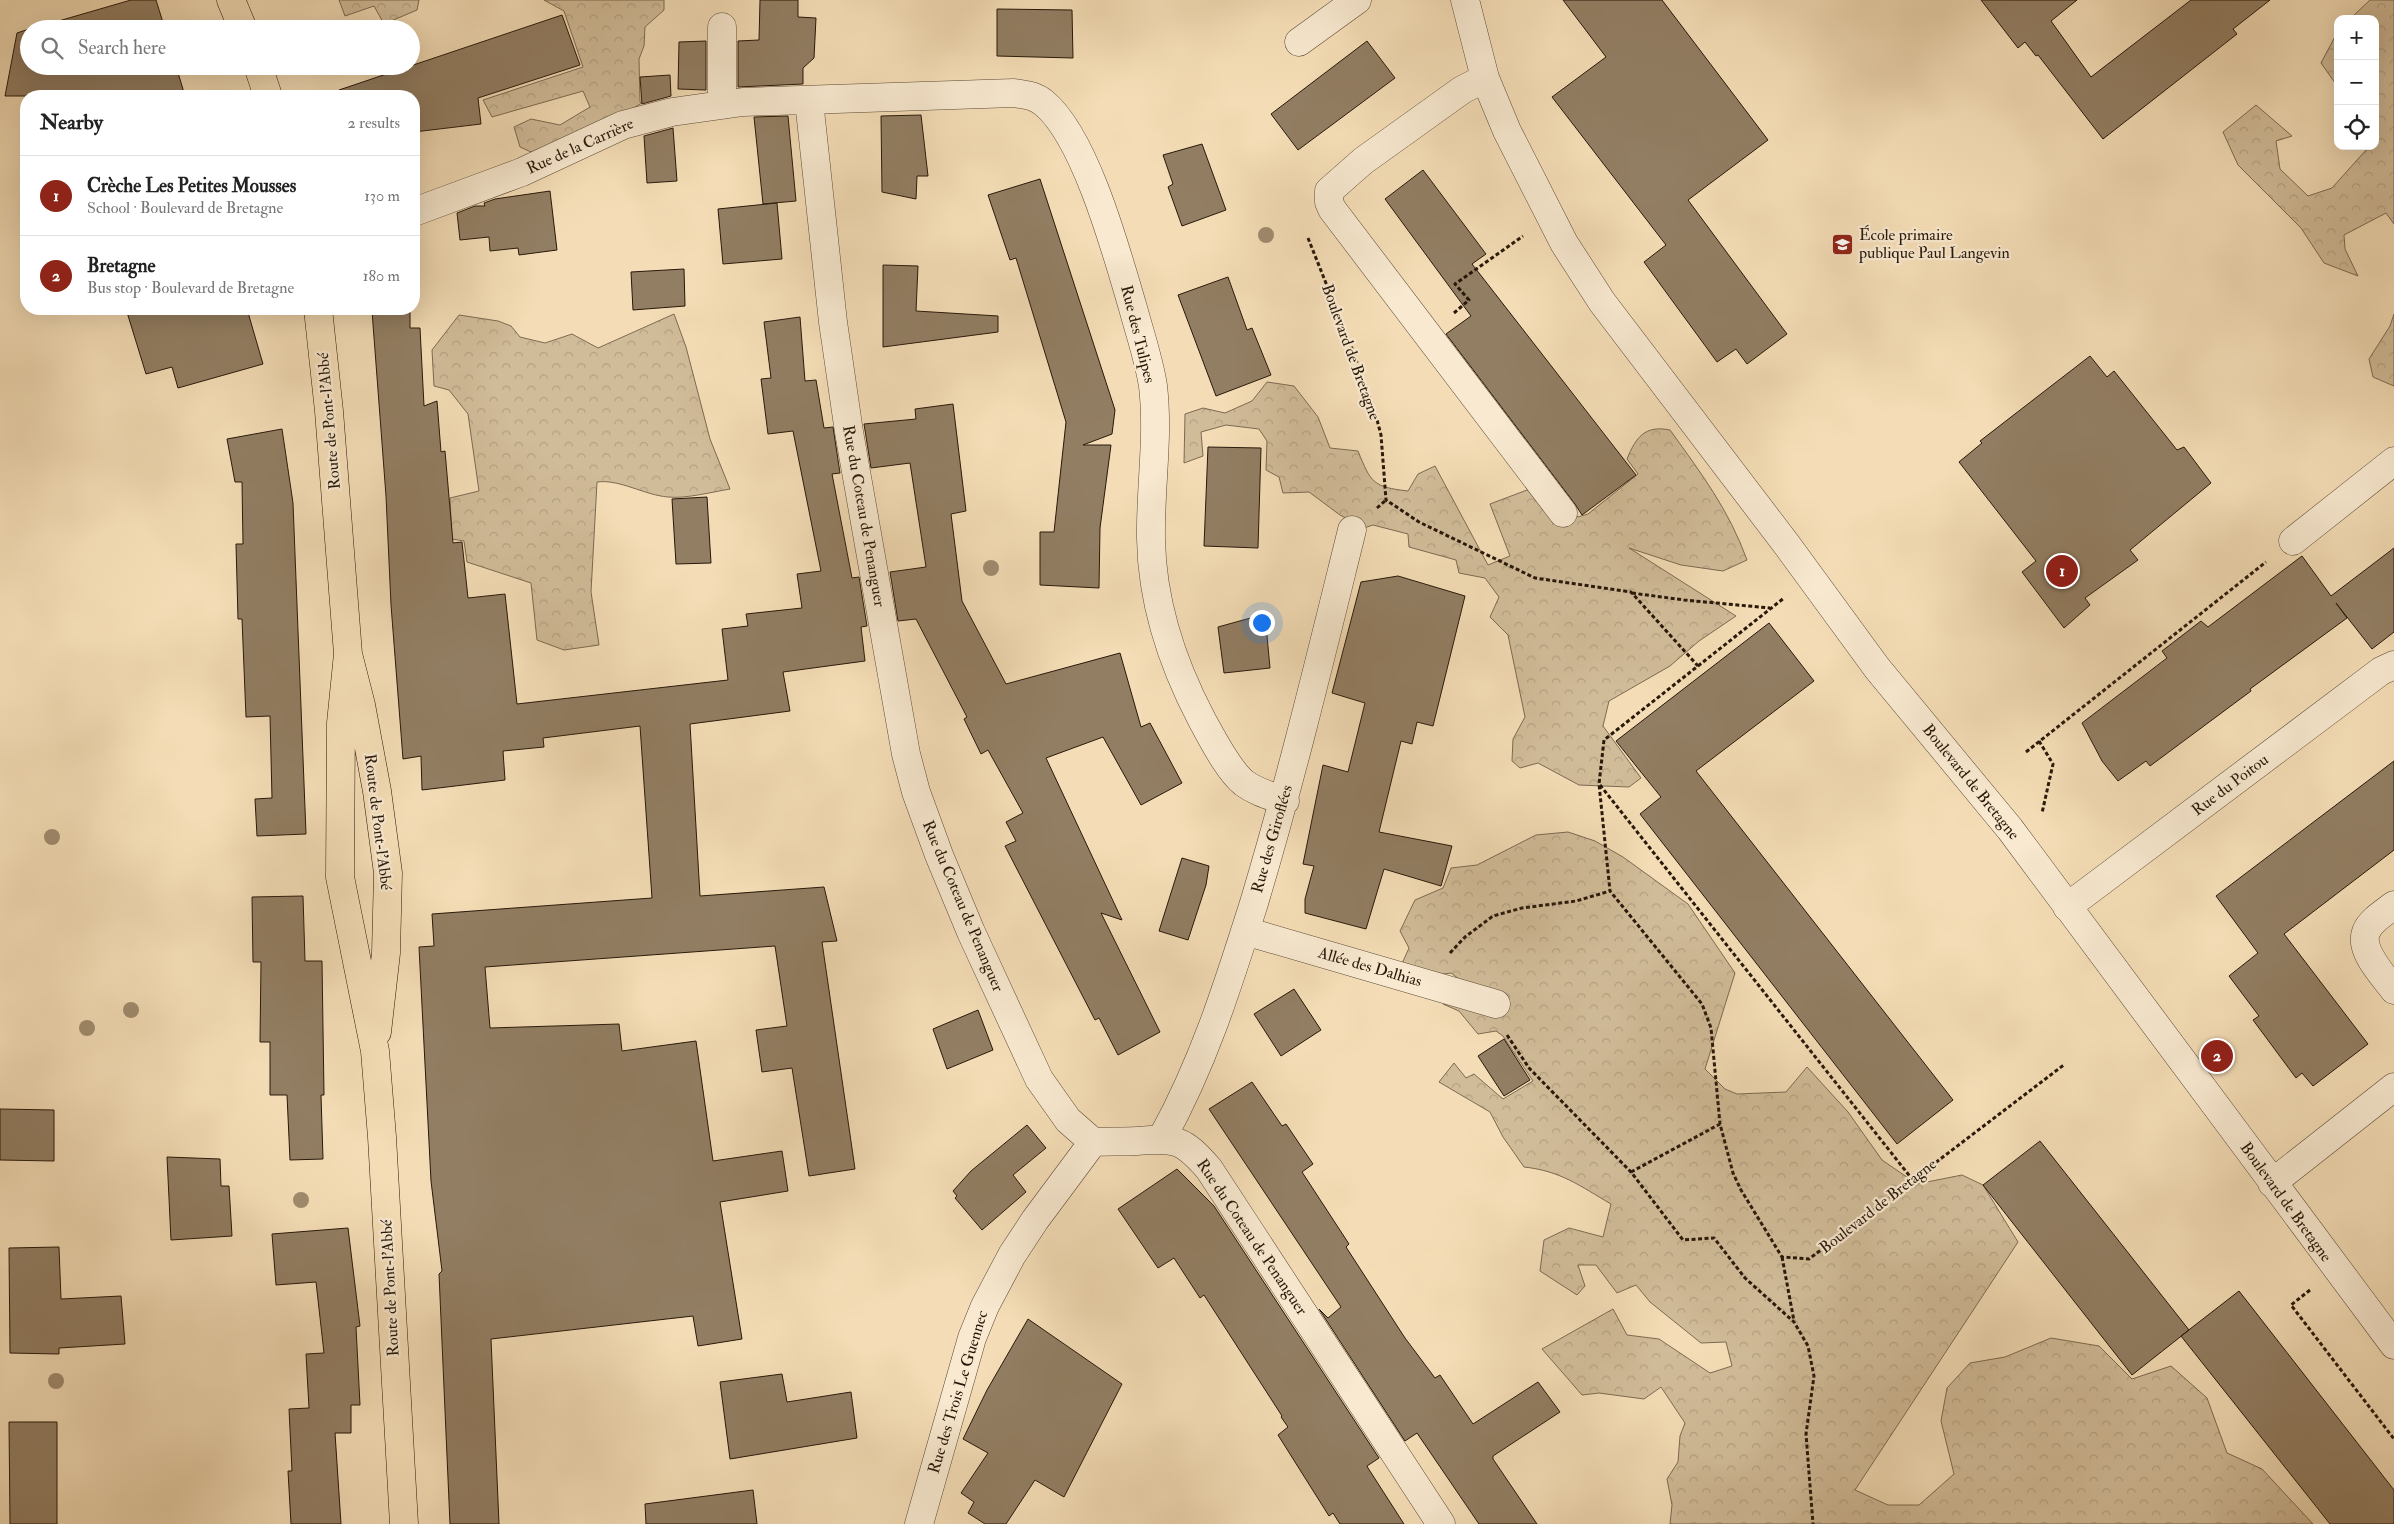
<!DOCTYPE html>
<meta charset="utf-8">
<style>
:root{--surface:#fff;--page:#f2f2f2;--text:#222;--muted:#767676;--line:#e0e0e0;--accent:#8f2418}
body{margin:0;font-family:"IM FELL Double Pica",serif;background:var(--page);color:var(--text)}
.controls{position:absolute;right:15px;top:15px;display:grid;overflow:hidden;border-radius:10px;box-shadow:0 5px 20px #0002}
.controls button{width:45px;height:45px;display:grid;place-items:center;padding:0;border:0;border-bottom:1px solid var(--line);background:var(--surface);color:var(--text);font:25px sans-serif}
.you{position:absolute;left:1261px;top:622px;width:18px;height:18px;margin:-12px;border:4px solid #fff;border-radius:50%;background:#1a73e8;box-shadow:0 0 0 8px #1a73e833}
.badge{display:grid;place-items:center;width:32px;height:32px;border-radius:50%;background:var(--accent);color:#fff;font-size:16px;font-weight:700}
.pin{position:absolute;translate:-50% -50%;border:2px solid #fff;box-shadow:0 1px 5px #0006}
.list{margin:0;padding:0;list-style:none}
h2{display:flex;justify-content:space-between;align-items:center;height:65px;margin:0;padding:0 20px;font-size:21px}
h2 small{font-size:16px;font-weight:400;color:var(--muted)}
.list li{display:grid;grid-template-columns:32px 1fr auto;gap:15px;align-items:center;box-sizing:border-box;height:80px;padding:0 20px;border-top:1px solid var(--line)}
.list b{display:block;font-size:19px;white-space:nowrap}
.list p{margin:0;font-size:16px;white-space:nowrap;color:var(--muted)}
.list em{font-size:16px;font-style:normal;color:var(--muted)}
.icon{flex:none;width:28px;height:28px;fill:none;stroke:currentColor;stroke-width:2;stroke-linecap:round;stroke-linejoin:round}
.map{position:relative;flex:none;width:2394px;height:1524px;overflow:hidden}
.search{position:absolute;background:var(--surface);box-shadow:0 5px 20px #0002;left:20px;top:20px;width:400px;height:55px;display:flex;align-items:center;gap:12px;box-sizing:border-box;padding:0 18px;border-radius:28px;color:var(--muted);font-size:19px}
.panel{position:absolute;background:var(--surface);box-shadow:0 5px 20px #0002;left:20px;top:90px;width:400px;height:225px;border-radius:20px}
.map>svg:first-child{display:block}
.forest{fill:url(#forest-crowns);stroke:#7c6a52}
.building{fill:#927e63;stroke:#28180a}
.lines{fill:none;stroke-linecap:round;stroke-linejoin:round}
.minor-casing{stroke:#5b4935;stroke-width:29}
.major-casing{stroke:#28180a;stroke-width:29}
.path{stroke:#28180a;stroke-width:3;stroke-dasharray:4 2.5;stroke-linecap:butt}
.minor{stroke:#f8e9d0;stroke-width:28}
.major{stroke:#f4ddb6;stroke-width:28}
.tree{fill:#a08c6f}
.labels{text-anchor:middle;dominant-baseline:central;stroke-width:4.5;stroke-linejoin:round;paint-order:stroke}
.street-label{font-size:16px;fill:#28180a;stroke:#f8e9d0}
.poi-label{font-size:16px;fill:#28180a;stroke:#f8e9d0;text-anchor:start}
</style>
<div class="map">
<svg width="2394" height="1524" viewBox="0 0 2394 1524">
<defs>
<pattern id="forest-crowns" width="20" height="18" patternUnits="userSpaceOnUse" patternTransform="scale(1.25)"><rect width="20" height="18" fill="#d1bc99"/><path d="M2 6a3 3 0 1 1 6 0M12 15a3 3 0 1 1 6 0" fill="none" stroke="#b3a182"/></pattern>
</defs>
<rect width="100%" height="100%" fill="#f4ddb6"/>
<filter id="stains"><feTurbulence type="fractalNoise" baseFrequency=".004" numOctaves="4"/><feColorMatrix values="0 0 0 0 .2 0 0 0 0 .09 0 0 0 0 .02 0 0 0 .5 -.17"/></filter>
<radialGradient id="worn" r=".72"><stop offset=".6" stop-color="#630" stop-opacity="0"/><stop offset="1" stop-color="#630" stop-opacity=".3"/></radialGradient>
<path class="forest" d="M339,0h80l-2,10 -33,14 -10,-18 -29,10z
M544,0h120v10l-19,17 -1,19 -5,13 1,43 2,1 -22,13 -89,36 -11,-5 -6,-20 17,-8 29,6 30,-18 -7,-16 -91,26 -9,-17 100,-33 -19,-56z
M2370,0h24v224l-8,-11 -42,22 1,14 13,27 -34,-13 -23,-35 -63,-63 -15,-33 33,-27 36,31 -16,5 4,28 28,27 24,-8 34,-38 -1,-4h10v-127h-25z
M2338,31v56l-17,-24z
M674,314l12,33 24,92 20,50c-18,3 -45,10 -62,8 -24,-2 -48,-18 -71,-15l-6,110 8,53 -35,5 -27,-10 -6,-57 -64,-21 -3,-21 -12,-2 -2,-41 29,-7 -11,-77 -19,-24 -15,-4 -2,-36 27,-35 39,6 13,5 9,11 25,6 27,-9 26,14z
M2394,314v72l-21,-9 -4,-18 21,-33z
M1267,382l27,4 24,31 12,31 28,3c13,32 15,36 50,40l10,-17 17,-8 53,99 22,-9 -20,-52 37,-14 37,13 14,14 10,-3 50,-40 -11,-15c9,-22 18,-34 43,-29 31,43 59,80 77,130l-24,11 -42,-6 -52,-17 107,68 -37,25 -29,25 -61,35 -6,25 38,52 -12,9 -50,-2 -41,-22 -18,5 -8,-7 1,-22 12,-22 -17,-82 -18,-18 9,-20 -14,-19 -26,-5 -3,-13 -47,-13 -1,-13 -35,-9 -9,3 -24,-13 -31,-23 -26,1 -4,-16 -13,-7 1,-29 -8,-12 -33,-4 -25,7 2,24 -19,7 1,-49 18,-6 22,5 27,-12z
M1568,832l27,9 28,16 65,47 47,69 -30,96 20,20 12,5 49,-2 21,-25 41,45 34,48 35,24 45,-9 21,10 35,57 -163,248 33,15h31l35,-31 -13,-53 6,-33 23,-25 35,-6 46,-19 48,8 33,33 39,-13 36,32 20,55 35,16 51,55h-643l2,-19 -5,-26 11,-17 2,-26 5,-13 -24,-36 -17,12 -45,-6 -17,2 -40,-46 71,-40 14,26 32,4 51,34 22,-7 -6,-24 -25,1 -51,-41 -14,-17 -19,8 -21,-28h-18l7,21 -8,9 -37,-24 4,-31 25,-12 34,9 8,-33c-31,-18 -50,-33 -87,-37l-21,-30 -13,-25 -51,-30 15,-19 12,15 8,-4 29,25 30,-18 -30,-45 -7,-5 -18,3 -19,-23 -16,-7 24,-19 -16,-12 -14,2 -37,-7 9,-20 -9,-17 15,-31 28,-12 8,-20 26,-3 59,-30z"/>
<path class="building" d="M131,0h25l9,29h-134z
M760,0h38v17l18,1 -2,40 -11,10v16l-65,3v-46l21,-1z
M1563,0h99l106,140 -80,60 99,134 -40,30 -11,-15 -19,13 -73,-100 22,-17 -114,-148 54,-40z
M1981,0h96l-26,21 40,56 100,-77h79l-37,29 4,5 -134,105 -65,-84 -2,1 -11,-14 -7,6z
M997,9l75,1 1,48 -76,-2z
M562,15l18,50 -102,33 3,26 -67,8v-36h-74l-1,-6z
M29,29v37h147l9,30h-180l12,-63z
M706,41v49l-28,-1 1,-47z
M1367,41l28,37 -97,72 -27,-36z
M670,75l1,21 -29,8 -2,-27z
M921,115l7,61h-11l-1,23 -34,-7 -1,-76z
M788,116l8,85 -33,3 -9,-87z
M673,128l4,53 -30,2 -3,-47z
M1202,144l24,66 -44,16 -14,-39 5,-3 -10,-29z
M1423,170l63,84 -14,10 164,211 -54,40 -7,-11 -129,-170 25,-18 -86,-117z
M1040,179l75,231 -3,24 -29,11h28l-11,83 -1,60 -59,-3v-53h14l12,-110 -50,-164 -6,2 -22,-65z
M550,191l7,59 -38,5 -1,-7 -28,3 -1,-14 -29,3 -3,-27 18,-7h10l-1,-3 11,-4z
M777,203l5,56 -59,5 -5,-55z
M883,265l35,1 -2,45 82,5v16l-115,15z
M684,269l1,37 -52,4 -2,-38z
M1228,277l19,53 5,-2 19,47 -55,21 -38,-101z
M126,309h121l16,55 -85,24 -6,-21 -26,7z
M410,310v18h10l4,78 13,-5 4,51 4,-1 8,92 9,-1 6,56 37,-4 12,110 211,-24 -6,-51 26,-3 -2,-12 56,-6 -5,-34 24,-3 -28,-140 -25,3 -7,-55 10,-1 -7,-56 36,-5 5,64 11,-1 8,48 9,-1 7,46 -8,1 20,104 7,-1 8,49 -6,1 4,34 -82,11 7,39 -100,13 10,172 124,-9 13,54 -15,1 33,227 -46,7 -17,-108 -30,4 -6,-42 31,-4 -12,-80 -290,21 5,61 129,-4 3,27 74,-10 17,120 69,-10 6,40 -68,11 22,137 -44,7 -5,-30 -202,23 8,185h-49l-11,-250 3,-3 -11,-90 -12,-234 15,-1 -2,-32 220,-16 -12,-172 -97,12 1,9 -41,4 2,29 -83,10 -1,-34 -18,3 -12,-154 -5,-109 -14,-185z
M2090,356l17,21 7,-6 63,79 7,-3 27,36 -81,67 8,10 -53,38 5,7 -26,23 -42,-56 14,-11 -77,-99 23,-19 -2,-2z
M953,404l13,107 -15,3 11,87 44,83 114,-31 21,74 9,-4 32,60 -41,22 -38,-68 -57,21 76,162 -21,-7 59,119 -42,23 -19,-37 -4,2 -90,-174 11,-5 -10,-19 17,-9 -35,-63 -7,4 -17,-35 3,-2 -51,-98 -18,2 -8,-49 36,-5 -16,-104 -39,5 -7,-44 52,-5 -1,-10z
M282,429l11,74 13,331 -49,2 -2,-37 17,-1 -2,-82 -24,1 -4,-98h-4l-2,-75h7l-1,-62h-7l-8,-43z
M1208,447l53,1 -3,100 -54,-2z
M707,497l4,66 -35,1 -4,-65z
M2394,548v84l-22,17 -36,-46 11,15 -97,71 1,2 -101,75 -4,-5 -28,20 -16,-20 -20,-38 85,-65 -5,-7 39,-30 7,6 94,-71 29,40z
M1398,576l67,20 -32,130 -16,-4 -5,22 -11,-3 -22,91 73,14 -11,40 -57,-17 -18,60 -61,-16v-14l9,-33 -11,-2 20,-99 25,7 17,-69 -33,-10 29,-111z
M1265,614l5,54 -46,5 -6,-46z
M1769,623l45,58 -118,90 257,329 -56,44 -257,-330 21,-17 -45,-56z
M2394,761v89l-110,84 84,110 -55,42 -11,-13 -6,5 -43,-58 6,-4 -30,-40 29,-23 -42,-57z
M1182,858l27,8 -3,19 -18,55 -29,-9z
M303,896l2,65h17l2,134h-3l2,64 -33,1 -3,-65h-17v-53h-10l1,-80h-8l-1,-65z
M1294,989l27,41 -40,26 -27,-42z
M978,1010l15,40 -46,19 -14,-40z
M1504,1039l26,41 -26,16 -26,-40z
M1252,1082l30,44 4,-2 27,40 -11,8 47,72 -3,3 59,91 30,40 5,-3 33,49 65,-42 22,30 -67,44v3l44,65h-58l-62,-91 -12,8 -86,-132 9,9 13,-11 -132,-198z
M0,1109l54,1v51l-54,-1z
M1027,1125l19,23 -33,27 13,17 -44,38 -27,-32 2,-2 -4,-5 18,-20z
M2040,1141l149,189 -57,45 -149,-190z
M167,1157l53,2 1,27h8l3,50 -61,4z
M1177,1169l37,37 165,252 -12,8 1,2 36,56h-64l-7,-11 -4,3 -51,-81 10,-8 -7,-10 1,-1 -78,-121 -4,3 -26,-40 -16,10 -40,-59z
M348,1228l12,98 -4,1 4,78h-9v28h-16l6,91h-50l-3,-53h4l-3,-62 20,-1 -3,-54 18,-1 -8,-71 -40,3 -4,-51z
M59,1247l2,52 60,-3 4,48 -66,4v6l-49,-1 -1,-105z
M2239,1291l155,199v34h-64l-149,-188z
M1028,1319l94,65 -58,113 -29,-17 -29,44h-21l-17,-11 6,-11 -13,-9 27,-40 -25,-14 24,-49z
M782,1374l5,28 64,-10 6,46 -127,21 -10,-77z
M9,1422h48v102h-47z
M753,1490l4,34h-111l-1,-20z"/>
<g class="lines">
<defs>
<path id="minor" d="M1465,0l20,78 22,53 57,112 38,59 185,243 90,123 133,161 384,516
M1299,42l58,-42
M1485,78l-23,12 -99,71 -34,30v11l3,7 231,304
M809,101l24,221 16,110 57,322 10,38 23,63 32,77 68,147 29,41 25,22c15,-1 29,0 44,-1 39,-3 46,-2 72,28l232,355
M722,104v-77
M414,212l108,-40 101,-47 49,-13 71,-10 271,-9c12,2 20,2 30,10 42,35 73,151 89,205 7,26 16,52 20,78 6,51 -3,102 -2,153 1,65 21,124 51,181 10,18 26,50 42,63 12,9 27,13 41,18
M2293,541l101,-80
M2394,905c-9,7 -24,16 -28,27 -7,19 17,43 28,58
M2067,907l314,-236 13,-6
M1245,931l251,73
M1162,1138c42,-76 66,-153 92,-235 37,-123 67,-248 98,-373
M2272,1183l122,-96
M919,1524l53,-186 13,-32 27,-51 23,-35 58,-78"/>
<path id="major" d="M231,0l12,29
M258,66l10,30
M318,309l11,102 19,243 13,51 16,86 11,82 -2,80 -9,79
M348,654l-7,69 -1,154 35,174 7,86 22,387"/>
</defs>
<use href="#minor" class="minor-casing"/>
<use href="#major" class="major-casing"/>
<path class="path" d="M1308,238l45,113 23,65 5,19 5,65 33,22 116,56 96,14 67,74 -94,74 -5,44 11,107 92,113 9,24 9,96 13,49 8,17 41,67 27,2 256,-195
M1454,313l15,-13 -14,-16 68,-48
M1377,508l9,-8
M1632,593l52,7 86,8
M1698,666l86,-68
M2039,741l14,23 -11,49
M2026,752l240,-190
M1600,785l312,394
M1450,953l15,-16 28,-21 29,-8 54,-7 34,-10
M1507,1035l22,33 102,104 52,68 31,-2 31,40 49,44 14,24 6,30 -8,58 7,90
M1631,1172l89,-48
M1782,1257l12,64
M2310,1290l-19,15 103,134"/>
<use href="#minor" class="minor"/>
<use href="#major" class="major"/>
</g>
<g class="tree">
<circle cx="1266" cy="235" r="8"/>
<circle cx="991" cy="568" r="8"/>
<circle cx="52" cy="837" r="8"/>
<circle cx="131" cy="1010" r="8"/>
<circle cx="87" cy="1028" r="8"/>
<circle cx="301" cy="1200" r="8"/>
<circle cx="56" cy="1381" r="8"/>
</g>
<defs>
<symbol id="school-square" viewBox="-11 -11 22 22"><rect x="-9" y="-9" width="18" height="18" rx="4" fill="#8f2418" stroke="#f8e9d0"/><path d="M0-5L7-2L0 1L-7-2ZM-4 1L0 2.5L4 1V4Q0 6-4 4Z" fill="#fff"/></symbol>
</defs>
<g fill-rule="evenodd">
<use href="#school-square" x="1830" y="232" width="25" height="25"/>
</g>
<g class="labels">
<g class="street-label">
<text transform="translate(580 146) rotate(-24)">Rue de la Carrière</text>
<text transform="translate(1138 334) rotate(76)">Rue des Tulipes</text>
<text transform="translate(1351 352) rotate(70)">Boulevard de Bretagne</text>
<text transform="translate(329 421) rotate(-95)">Route de Pont-l'Abbé</text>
<text transform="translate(864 516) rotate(80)">Rue du Coteau de Penanguer</text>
<text transform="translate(1971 782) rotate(51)">Boulevard de Bretagne</text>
<text transform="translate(2230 785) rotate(-37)">Rue du Poitou</text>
<text transform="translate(378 822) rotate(83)">Route de Pont-l'Abbé</text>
<text transform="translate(1272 839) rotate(-74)">Rue des Giroflées</text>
<text transform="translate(963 906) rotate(67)">Rue du Coteau de Penanguer</text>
<text transform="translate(1370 967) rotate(16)">Allée des Dalhias</text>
<text transform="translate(2286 1202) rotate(54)">Boulevard de Bretagne</text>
<text transform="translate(1878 1206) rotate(-38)">Boulevard de Bretagne</text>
<text transform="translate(1252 1237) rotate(56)">Rue du Coteau de Penanguer</text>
<text transform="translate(390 1288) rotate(-93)">Route de Pont-l'Abbé</text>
<text transform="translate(958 1392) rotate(-73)">Rue des Trois Le Guennec</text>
</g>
<g class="poi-label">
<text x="1859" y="235">École primaire<tspan x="1859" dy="18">publique Paul Langevin</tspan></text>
</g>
</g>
<rect width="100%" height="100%" filter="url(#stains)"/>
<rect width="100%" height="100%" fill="url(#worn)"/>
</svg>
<div class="controls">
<button>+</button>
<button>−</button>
<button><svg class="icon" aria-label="locate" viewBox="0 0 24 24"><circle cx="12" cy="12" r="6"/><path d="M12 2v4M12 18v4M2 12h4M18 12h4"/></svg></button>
</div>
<div class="you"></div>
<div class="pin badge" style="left:2062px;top:571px">1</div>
<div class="pin badge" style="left:2217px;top:1056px">2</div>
<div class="search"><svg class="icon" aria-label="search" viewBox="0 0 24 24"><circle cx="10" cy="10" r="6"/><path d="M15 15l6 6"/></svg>Search here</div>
<section class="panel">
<h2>Nearby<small>2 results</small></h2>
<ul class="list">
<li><span class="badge">1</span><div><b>Crèche Les Petites Mousses</b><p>School · Boulevard de Bretagne</p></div><em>130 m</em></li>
<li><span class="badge">2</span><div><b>Bretagne</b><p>Bus stop · Boulevard de Bretagne</p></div><em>180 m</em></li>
</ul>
</section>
</div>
